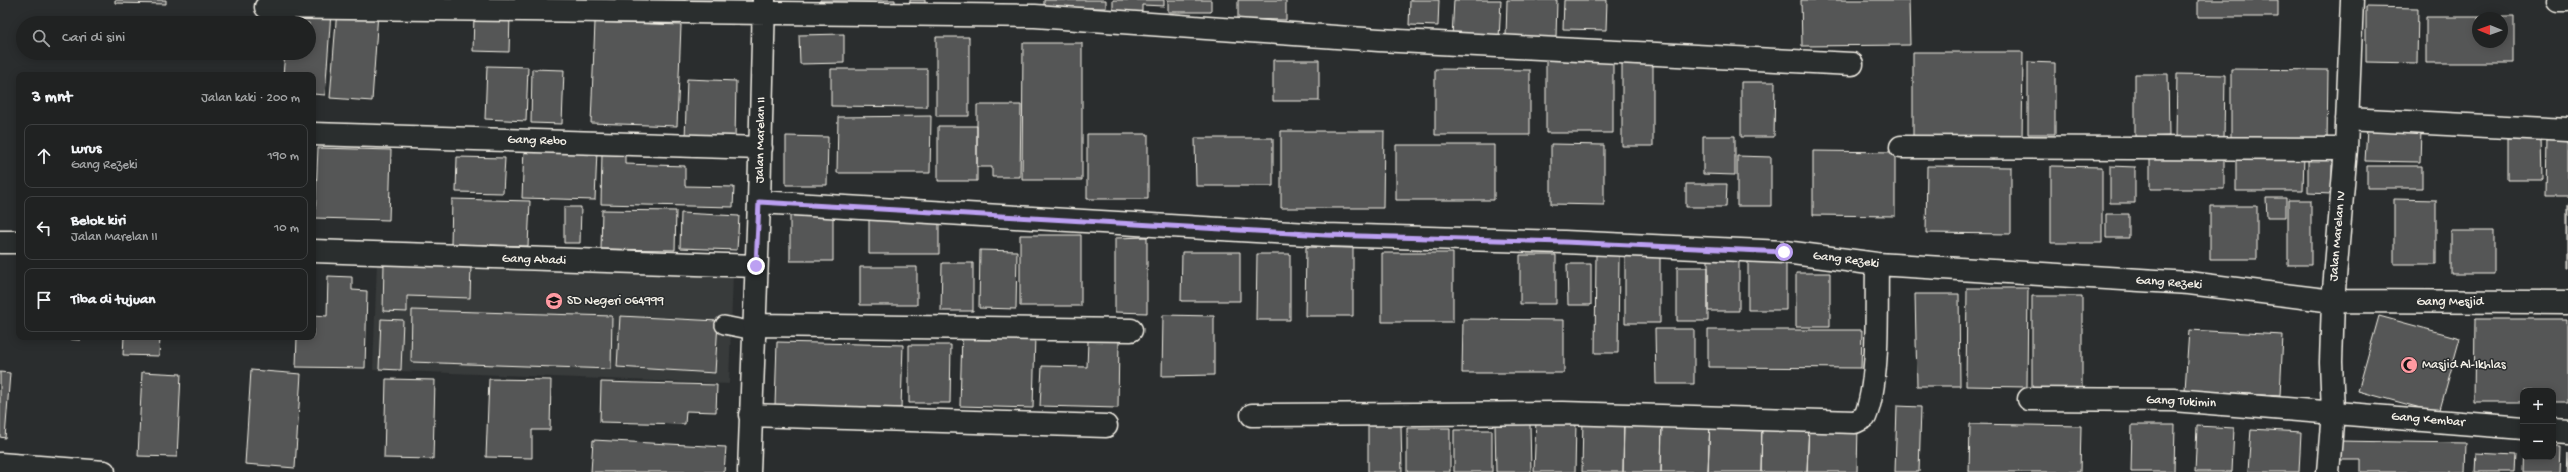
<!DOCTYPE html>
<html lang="id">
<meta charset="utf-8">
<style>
:root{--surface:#202222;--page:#282a2a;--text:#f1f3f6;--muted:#a2a4a5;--line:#3d3f40}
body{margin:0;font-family:"Gochi Hand",sans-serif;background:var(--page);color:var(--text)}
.controls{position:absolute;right:12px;bottom:12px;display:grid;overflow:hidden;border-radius:8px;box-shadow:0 2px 10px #0003}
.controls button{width:36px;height:36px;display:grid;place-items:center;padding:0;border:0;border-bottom:1px solid var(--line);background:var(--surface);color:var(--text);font:20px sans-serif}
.compass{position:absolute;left:2472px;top:12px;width:36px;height:36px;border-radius:50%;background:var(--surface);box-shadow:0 2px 10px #0003;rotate:271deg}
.stop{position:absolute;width:12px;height:12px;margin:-9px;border:3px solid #bca0f2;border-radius:50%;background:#fff}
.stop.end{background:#bca0f2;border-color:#fff;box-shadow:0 1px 4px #0008}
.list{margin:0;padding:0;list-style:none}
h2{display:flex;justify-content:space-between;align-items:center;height:52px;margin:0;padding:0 16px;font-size:17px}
h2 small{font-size:13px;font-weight:400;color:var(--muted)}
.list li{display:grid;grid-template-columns:26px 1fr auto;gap:12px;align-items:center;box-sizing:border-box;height:64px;margin:0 8px 8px;padding:0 8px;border:1px solid var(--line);border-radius:8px}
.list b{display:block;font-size:15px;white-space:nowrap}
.list p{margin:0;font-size:13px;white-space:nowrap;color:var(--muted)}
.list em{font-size:13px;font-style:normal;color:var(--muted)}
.icon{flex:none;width:22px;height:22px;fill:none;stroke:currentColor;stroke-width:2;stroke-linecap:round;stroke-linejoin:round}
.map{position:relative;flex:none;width:2568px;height:472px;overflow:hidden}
.search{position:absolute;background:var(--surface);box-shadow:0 2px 10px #0003;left:16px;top:16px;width:300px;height:44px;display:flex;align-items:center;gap:10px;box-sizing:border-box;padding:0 14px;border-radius:22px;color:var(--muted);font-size:15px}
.panel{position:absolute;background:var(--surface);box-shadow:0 2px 10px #0003;left:16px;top:72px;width:300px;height:268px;border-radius:8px}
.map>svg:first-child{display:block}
.built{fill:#373a3a}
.building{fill:#555756;stroke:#f4f1e8;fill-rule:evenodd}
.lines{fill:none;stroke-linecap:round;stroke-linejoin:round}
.lane-casing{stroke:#f4f1e8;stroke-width:20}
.street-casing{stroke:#f4f1e8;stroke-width:25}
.lane{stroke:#2a2d2e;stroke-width:17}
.street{stroke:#2a2d2e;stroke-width:22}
.route{stroke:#bca0f2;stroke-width:5}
.labels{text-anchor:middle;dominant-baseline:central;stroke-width:3;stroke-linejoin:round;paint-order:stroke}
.street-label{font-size:13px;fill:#f4f1e8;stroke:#2a2d2e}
.poi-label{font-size:13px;fill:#f4f1e8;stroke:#2a2d2e;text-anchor:start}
</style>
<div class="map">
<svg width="2568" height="472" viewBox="0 0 2568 472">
<rect width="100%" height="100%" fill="#2a2d2e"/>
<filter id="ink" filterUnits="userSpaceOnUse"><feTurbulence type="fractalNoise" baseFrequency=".025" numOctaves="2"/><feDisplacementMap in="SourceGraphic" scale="8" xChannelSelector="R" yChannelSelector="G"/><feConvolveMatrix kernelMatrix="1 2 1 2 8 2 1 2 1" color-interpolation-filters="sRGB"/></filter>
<g filter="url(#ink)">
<path class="built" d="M377,260l356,15 -4,109 -356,-14z"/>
<path class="building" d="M115,0h51v4l-51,-1z
M665,0h92l-1,9 -92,-3z
M820,0h75v10l-75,-1z
M910,0h15v7l-15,1z
M1044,0h62v8h-62z
M1113,0h51v6l-22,-1v13h-29z
M1168,0h43v12h-43z
M1238,0h48v20l-48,-1z
M1410,0h29l-1,26 -29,-1z
M1454,0h47l-2,39 -47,-2z
M1507,0h50l-1,38 -50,-1z
M1564,0h43l-1,30 -43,-1z
M1801,0h108l1,45 -108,1z
M2198,0h80v17h-80z
M2366,7l52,1 -1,55 -51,-1z
M288,9l43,3 -6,83 -12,-1v-19h-30l2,-22h24v-30h-22z
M337,9l41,3 -6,89 -42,-3z
M474,14l36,1 -1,37 -36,-1z
M2426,17h88v46h-88zM2478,18h24v24h-24z
M595,22l86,3 -4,101 -86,-3z
M844,34v29l-44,1 -1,-29z
M936,37h33v79h-33z
M1023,43h59v137h-60z
M1913,52h110l-1,90h-109z
M1546,58h67v75h-67z
M1273,60h46v41h-46z
M1622,62h31v84h-31z
M2028,62l27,1v71h-27z
M487,66l41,1 -2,54 -41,-2z
M532,69l32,1 -2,54 -31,-1z
M831,69h96v38l-96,-1z
M1435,69l95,1v65h-95z
M2231,69l97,1 -1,73h-96z
M2135,74h33l1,62 -34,1z
M2177,74l48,1 -1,64 -48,-1z
M687,79l49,2 -1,60 -50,-2z
M1741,82h34l-1,55h-33z
M977,105h44l-1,72h-28v-10h-15z
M931,116l-1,57h-93l1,-56z
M938,126h39v55h-39z
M2367,129l54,1 -1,32 -55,-1z
M1281,131h103l-1,77h-102z
M1087,134h61v65h-61z
M786,136l42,1 -1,48h-41z
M1703,136h32v39l-32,-1z
M1195,138h78v48h-77z
M2547,138h21v58h-22z
M2507,139h34l1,41h-35z
M1551,144l53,1v60l-53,-1z
M1396,145h98v55h-98z
M318,148l73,2 -2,70 -74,-2z
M524,148l73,2 -2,50 -73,-2z
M1813,151l82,1v64l-82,-1z
M602,153l23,1v10l60,2v20l49,1 -1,20 -132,-3z
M2236,153l68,1 -1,37h-67z
M2150,155h74v34h-74z
M2308,155h24v39l-24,-1z
M1737,156l34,1v49h-34z
M457,157l48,1 -2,35 -47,-1z
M1927,166l84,1v67l-85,-1z
M2051,166l51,1v76h-51z
M2110,166l25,1v36h-25z
M2367,166h55v22h-55z
M1686,184h41l-1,23h-40z
M2266,198h20v19h-19z
M452,199l78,2 -2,45 -77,-2z
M2394,199l42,1v64h-42z
M2288,200h23v65h-23z
M2567,203h1v66h-1z
M2210,206h47v53h-47z
M564,207h17l-1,36h-16z
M602,210l74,1 -1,39 -74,-1z
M790,211h43v50h-43z
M681,213l58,3 -2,34 -57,-2z
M2106,214h23v24h-23z
M869,216h70v38h-70z
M2451,231h43v43h-43z
M1020,235h61v71h-61z
M1147,237v76l-32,-1v-74z
M1306,247l47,1v68h-48z
M980,250l37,1 -1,58 -37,-1z
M1625,251h35v72h-35z
M1182,252h58v49h-59z
M1382,253h71v69h-71z
M1257,254h33v66h-34z
M1520,255h36v49h-36z
M1596,255h23l-1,98h-23z
M1739,258v53h-31v-52z
M1748,259h38v51h-38z
M942,263h31v48h-32z
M384,264l87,3 -1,31 -63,-2v16l-24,-1z
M1567,264h24v41h-23z
M860,267h57v38h-57z
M1677,267h31v54h-31z
M1796,273h34v54h-34z
M328,276l24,1v13l15,1 -2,77 -69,-1 1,-30h16v-22l14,1z
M1967,288h61l-1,99 -61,-1z
M1915,294h44l1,92h-43z
M2032,296h50v92l-50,1z
M412,310l200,6 -1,53 -200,-7z
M1163,315l51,1v59l-52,1z
M620,316l98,5 -3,52 -98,-6z
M2379,316l81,22 -21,75 -81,-22z
M381,319l22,1 -2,50 -22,-1z
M1463,319l101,1v53h-102z
M2475,319h93v83h-15v-11h-30v11h-49z
M1655,329h39v55h-38z
M1708,330h154l-1,38 -153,-1z
M2189,330l94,5 -3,61 -95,-6z
M962,333l73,2 -2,73 -73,-2z
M31,337h49v3z
M124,337h36l-1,19 -36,-1z
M1088,341h31l-1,67 -78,-2 2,-40 45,1z
M777,342l126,3 -2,63 -126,-3z
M909,345h42l-1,58h-41z
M251,370l50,4 -6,94 -50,-4z
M0,372l10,1 -5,65 -5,-1z
M142,372l39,2 -4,83 -39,-1z
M386,379l49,1 -2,79 -49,-1z
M489,379l62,1 -1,50h-18v28l-46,-1z
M601,382l116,3 -1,27 -30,-1 -1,13 -85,-2z
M1897,406l24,1 -2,65h-24z
M1583,417l41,2 -1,53h-41z
M1624,419l38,1 -1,52h-38z
M1536,420l40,2 -1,50h-41z
M1662,420l48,1 -2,51h-47z
M1710,421l52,1 -1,50h-53z
M1762,422l47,2 -2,48h-46z
M1495,424h35l1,48h-35z
M1809,424l49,1 -1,47h-50z
M1970,424l111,2 -1,46h-111z
M1368,425h33l1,47h-34z
M2132,425h43l-1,47h-43z
M2197,426l37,2 -2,44h-37z
M1407,428h43v44h-43z
M2251,429l50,3 -2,40h-51z
M1454,430h38v42h-38z
M593,440l133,7 -2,25h-133z
M2338,441l128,2 -1,29h-104v-12h-23z
M2523,445v12h30v-11h7l-1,26h-37z
M2567,451l1,21h-2z
M2476,453l39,2 -1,17h-39z"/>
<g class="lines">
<defs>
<path id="lane" d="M724,325l30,6"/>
<path id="street" d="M2559,0h9
M266,7l769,9 344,24 473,24
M2347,119l221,11
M313,134l448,14
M1901,147l445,2
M759,202l567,33 238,7 221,10 92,12 312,19 144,18 235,1
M0,242h19
M313,251l443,15
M754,325l377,5
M2029,399l144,1 350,28
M750,415l356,11
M1252,415l311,-2 292,9 10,-5c15,-36 11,-112 12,-153
M2553,431l15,1
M0,464l104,8
M749,472l10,-270 5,-202
M2328,472l5,-60 -2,-50 2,-61 13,-152 6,-149"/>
</defs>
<use href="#lane" class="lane-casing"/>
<use href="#street" class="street-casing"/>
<use href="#lane" class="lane"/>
<use href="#street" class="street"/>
</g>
</g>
<g class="lines" filter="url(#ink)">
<path class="route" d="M756,266l3,-64 567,33 238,7 220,10"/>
</g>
<defs>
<symbol id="school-disc" viewBox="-11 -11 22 22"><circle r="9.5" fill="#ff9aa2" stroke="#2a2d2e"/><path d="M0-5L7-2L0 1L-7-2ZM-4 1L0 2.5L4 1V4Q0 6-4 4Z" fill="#111"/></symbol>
<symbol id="mosque-disc" viewBox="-11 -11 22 22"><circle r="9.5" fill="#ff9aa2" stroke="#2a2d2e"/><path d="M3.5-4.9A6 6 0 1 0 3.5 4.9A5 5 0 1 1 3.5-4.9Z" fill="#111"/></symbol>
</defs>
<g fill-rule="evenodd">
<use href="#school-disc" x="544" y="291" width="20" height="20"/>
<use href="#mosque-disc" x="2399" y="355" width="20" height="20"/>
</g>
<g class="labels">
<g class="street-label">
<text transform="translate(761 140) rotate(-89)">Jalan Marelan II</text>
<text transform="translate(537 141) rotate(2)">Gang Rebo</text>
<text transform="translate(2338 236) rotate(-85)">Jalan Marelan IV</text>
<text transform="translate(534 260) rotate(2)">Gang Abadi</text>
<text transform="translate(1846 260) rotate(7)">Gang Rezeki</text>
<text transform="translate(2169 283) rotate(4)">Gang Rezeki</text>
<text x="2450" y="302">Gang Mesjid</text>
<text transform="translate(2181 402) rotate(3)">Gang Tukimin</text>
<text transform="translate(2428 420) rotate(5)">Gang Kembar</text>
</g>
<g class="poi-label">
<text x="567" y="301">SD Negeri 064999</text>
<text x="2422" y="365">Masjid Al-Ikhlas</text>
</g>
</g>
</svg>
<div class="controls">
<button>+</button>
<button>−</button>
</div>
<svg class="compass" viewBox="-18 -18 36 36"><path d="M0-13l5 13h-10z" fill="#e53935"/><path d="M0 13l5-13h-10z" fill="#a2a4a5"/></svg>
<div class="stop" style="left:1784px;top:252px"></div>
<div class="stop end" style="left:756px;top:266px"></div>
<div class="search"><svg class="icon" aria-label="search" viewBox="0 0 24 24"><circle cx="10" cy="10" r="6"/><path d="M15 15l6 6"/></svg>Cari di sini</div>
<section class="panel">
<h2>3 mnt<small>Jalan kaki · 200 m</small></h2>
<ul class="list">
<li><svg class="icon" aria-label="ahead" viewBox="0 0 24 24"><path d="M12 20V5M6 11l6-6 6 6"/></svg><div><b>Lurus</b><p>Gang Rezeki</p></div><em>190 m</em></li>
<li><svg class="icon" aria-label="left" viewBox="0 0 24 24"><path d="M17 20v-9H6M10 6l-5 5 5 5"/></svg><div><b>Belok kiri</b><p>Jalan Marelan II</p></div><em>10 m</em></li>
<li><svg class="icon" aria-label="arrive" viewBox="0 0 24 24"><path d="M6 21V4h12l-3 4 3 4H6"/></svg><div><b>Tiba di tujuan</b></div></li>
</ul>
</section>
</div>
